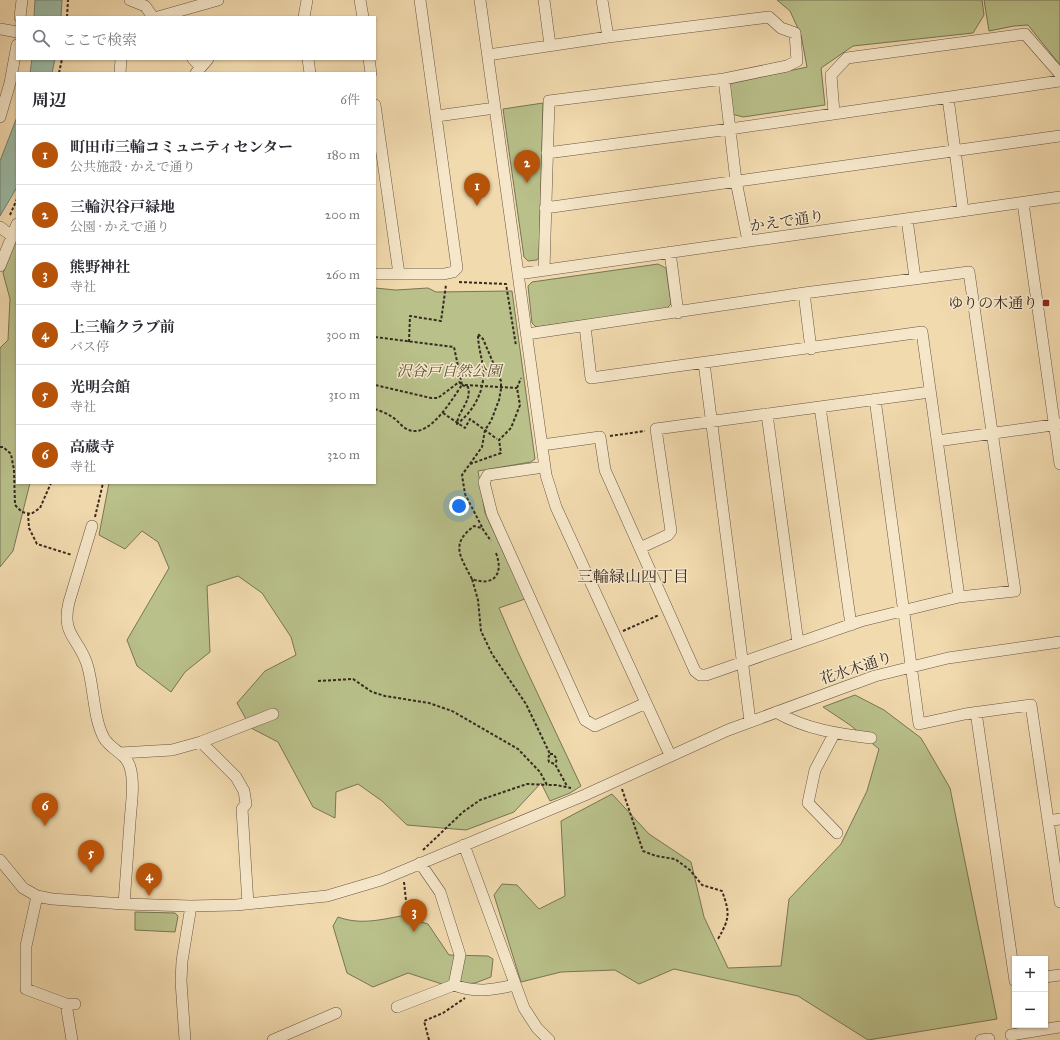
<!DOCTYPE html>
<html lang="ja">
<meta charset="utf-8">
<style>
:root{--surface:#fff;--page:#f2f2f3;--text:#2b2b33;--muted:#7c7c81;--line:#e1e1e2;--accent:#b45309}
body{margin:0;font-family:"IM FELL Great Primer","Noto Serif JP",serif;background:var(--page);color:var(--text)}
.controls{position:absolute;right:12px;bottom:12px;display:grid;overflow:hidden;border-radius:0px;box-shadow:0 1px 3px #0004}
.controls button{width:36px;height:36px;display:grid;place-items:center;padding:0;border:0;border-bottom:1px solid var(--line);background:var(--surface);color:var(--text);font:20px sans-serif}
.you{position:absolute;left:459px;top:506px;width:14px;height:14px;margin:-10px;border:3px solid #fff;border-radius:50%;background:#1a73e8;box-shadow:0 0 0 6px #1a73e833}
.badge{display:grid;place-items:center;width:26px;height:26px;border-radius:50%;background:var(--accent);color:#fff;font-size:13px;font-weight:700}
.pin{position:absolute;translate:-50% -33px;filter:drop-shadow(0 1px 2px #0008)}
.pin::after{content:'';position:absolute;top:21px;width:14px;height:12px;background:inherit;clip-path:polygon(0 0,100% 0,50% 100%)}
.list{margin:0;padding:0;list-style:none}
h2{display:flex;justify-content:space-between;align-items:center;height:52px;margin:0;padding:0 16px;font-size:17px}
h2 small{font-size:13px;font-weight:400;color:var(--muted)}
.list li{display:grid;grid-template-columns:26px 1fr auto;gap:12px;align-items:center;box-sizing:border-box;height:60px;padding:0 16px;border-top:1px solid var(--line)}
.list b{display:block;font-size:15px;white-space:nowrap}
.list p{margin:0;font-size:13px;white-space:nowrap;color:var(--muted)}
.list em{font-size:13px;font-style:normal;color:var(--muted)}
.icon{flex:none;width:22px;height:22px;fill:none;stroke:currentColor;stroke-width:2;stroke-linecap:round;stroke-linejoin:round}
.map{position:relative;flex:none;width:1060px;height:1040px;overflow:hidden}
.search{position:absolute;background:var(--surface);box-shadow:0 1px 3px #0004;left:16px;top:16px;width:360px;height:44px;display:flex;align-items:center;gap:10px;box-sizing:border-box;padding:0 14px;border-radius:0px;color:var(--muted);font-size:15px}
.panel{position:absolute;background:var(--surface);box-shadow:0 1px 3px #0004;left:16px;top:72px;width:360px;height:412px;border-radius:0px}
.map>svg:first-child{display:block}
.green{fill:#b9c08a;stroke:#787556}
.water{fill:#9bbba7;stroke:#738171}
.lines{fill:none;stroke-linecap:round;stroke-linejoin:round}
.minor-casing{stroke:#665644;stroke-width:12}
.path{stroke:#372a21;stroke-width:2;stroke-dasharray:3 2;stroke-linecap:butt}
.minor{stroke:#f6e7ca;stroke-width:11}
.poi-dot{fill:#8f2418;stroke:#f6e7ca;stroke-width:1.5}
.labels{text-anchor:middle;dominant-baseline:central;stroke-width:3;stroke-linejoin:round;paint-order:stroke}
.street-label{font-size:15px;fill:#372a21;stroke:#f6e7ca}
.poi-label{font-size:15px;fill:#372a21;stroke:#f6e7ca;text-anchor:end}
.park-label{font-size:15px;font-style:italic;fill:#58503b;stroke:#f6e7ca}
.neighbourhood-label{font-size:16px;fill:#372a21;stroke:#f6e7ca}
</style>
<div class="map">
<svg width="1060" height="1040" viewBox="0 0 1060 1040">
<rect width="100%" height="100%" fill="#f1daae"/>
<filter id="stains"><feTurbulence type="fractalNoise" baseFrequency=".005" numOctaves="4"/><feColorMatrix values="0 0 0 0 .2 0 0 0 0 .09 0 0 0 0 .02 0 0 0 .5 -.17"/></filter>
<radialGradient id="worn" r=".72"><stop offset=".6" stop-color="#630" stop-opacity="0"/><stop offset="1" stop-color="#630" stop-opacity=".3"/></radialGradient>
<path class="green" d="M777,0h205l2,15 -11,18 -120,13 -32,22 4,37 -82,12 -11,-3 -3,-30 78,-17 -6,-32 -11,-24z
M984,0h76v65l-32,-40 -14,1 -25,5z
M543,103l-4,154 -2,3 -9,1 -4,-4 -21,-148z
M17,238v245h13l-17,68 -13,16v-219l8,-8 2,-41 -7,-26z
M658,264l8,4 5,36 -5,5 -130,18 -4,-4 -4,-37 4,-4z
M375,288l21,2 32,-2 8,4 76,-1 23,168 -4,3 -53,9 7,42 40,86 -26,9 19,44 63,134 -11,7 -20,8 -9,-18 -27,29 -48,18 -59,-5 -25,-24 -24,-17 -22,8 -1,26 -22,-11 -35,-65 -27,-14 -14,-25 28,-32 31,-16 -5,-18 -29,-44 -24,-17 -31,10 3,66 -25,20 -14,20 -34,-26 -10,-26 42,-72 -11,-26 -16,-11 -17,18 -26,-14 10,-52h266z
M855,695l29,15 37,28 29,50 47,231 -129,21 -70,-44 -124,-27 -35,15 -24,-14 -54,2 -40,10 -27,-87 8,-11 15,1 22,24 26,-13 -4,-75 51,-27 37,40 42,28 13,55 24,51 53,-2 8,-67 52,-55 26,-53 12,-42 -29,-24 -27,-18z
M135,912l40,1 3,3 -3,16 -40,-2z
M401,916l27,8 21,31 39,1 5,3 -2,18 -16,6 -30,2 -37,-12 -35,14 -26,-14 -14,-47 5,-9c22,8 41,3 63,-1z"/>
<path class="water" d="M35,0h27l-1,17h-27z
M32,59h23l-3,14h-22z
M17,117v70l-17,29v-55z"/>
<g class="lines">
<defs>
<path id="minor" d="M130,0l15,6 8,11
M360,0l3,17
M480,0l66,475 10,32 114,248
M544,0l6,45
M602,0l6,37
M20,17l2,-17
M158,17l60,-17
M304,17l3,-17
M0,29l17,3
M488,55l120,-18 161,-20 12,11 14,5 2,28 -10,5 -63,13 -175,22 -5,169
M193,59l8,8
M308,59l2,14
M369,59l2,14
M120,73l1,-14
M196,73l12,-14
M724,79l12,102 12,60
M948,98l15,113
M375,105l24,169
M834,113l-3,-38 16,-17 178,-24 35,40
M437,116l58,-8
M0,117l10,-34 7,-38
M547,153l183,-24 330,-48
M1023,203l37,261
M545,208l515,-72
M907,219l8,59
M0,227l12,9
M670,252l8,61
M0,266l17,-42
M375,274h69l9,-2 4,-4 -37,-268
M518,274l542,-77
M804,293l7,56
M585,326l6,52 331,-46 37,265
M527,334l277,-41 165,-21 46,319 -56,6 -98,24 -155,54h-6l-5,-4 -90,-201 -5,-33 -58,8
M704,363l46,358
M875,399l44,325 46,-10 66,-9 29,197
M820,407l31,218
M767,414l31,229
M937,441l123,-17
M544,467l-56,8 -4,7 8,32 93,206 10,6 51,-23
M92,526l-23,76c-8,33 9,35 18,62 7,22 6,54 17,74 7,12 22,15 26,29 5,17 1,38 0,55 -2,27 -4,55 -6,82
M640,548l28,-13 3,-4 -15,-102 274,-37
M776,712c29,17 62,22 95,26
M976,712l39,269
M834,734l-19,36 -7,33 29,30
M201,742l35,35 8,14 2,13 -4,5 6,95
M120,753l52,-3 29,-8 72,-28
M1049,821l11,-2
M464,845l60,163 13,20 12,12
M0,860l23,28 14,8 15,3 72,5 67,2 45,-1 91,-9 54,-16 204,-85 143,-65 147,-54 73,-18 112,-16
M420,863l20,29 20,63 -6,30
M37,896l-11,50v43l40,15h9
M1045,977l15,-2
M66,1004l6,36
M397,1007l57,-22c22,8 38,5 61,0
M1011,1035l49,-8
M185,1040l-4,-59 1,-20 9,-55
M273,1040l63,-27
M981,1040l8,-1"/>
</defs>
<use href="#minor" class="minor-casing"/>
<path class="path" d="M67,17l1,-17
M59,73l3,-14
M10,215l7,-16
M459,282l47,2 10,62
M375,337l79,10 8,38 -3,-3 -21,16h-7l-56,-13
M409,342l1,-26 31,5 5,-36
M462,385l6,2c4,15 -10,23 -11,37 18,-14 29,-36 26,-58 -2,-11 -5,-21 -5,-32l5,5 18,42v8l-2,11 -8,21 -6,9 -3,17 -20,28 3,19 18,35
M465,385l52,3
M375,409c5,2 12,4 17,8 6,3 10,11 17,13 21,8 43,-31 53,-45
M443,413l22,15 5,-9 27,20
M610,436l35,-5
M0,447h3l8,7 3,16 1,35 7,7 9,2 9,-6 11,-25
M470,464l31,-11 -2,-13 12,-12 9,-23 -3,-17 4,-10
M28,513l1,15 8,16 35,11
M95,517l8,-34
M496,553c8,21 -2,34 -24,26l6,21 3,31 11,23 34,50 24,50 -2,4 1,4 6,2 12,22
M472,579c-12,-23 -22,-35 2,-53l8,2 9,13
M623,631l36,-16
M318,681l35,-2 19,13 13,4 44,7 23,8 66,38 22,23 7,13h9l15,3
M550,754h3l4,5 -2,5
M622,789l21,62 13,5 19,3 15,11 12,15 20,6c8,22 8,27 -4,48
M423,850l40,-38 17,-12 47,-16 20,1
M404,882l4,37
M429,1040l-5,-19 19,-8 22,-15"/>
<use href="#minor" class="minor"/>
</g>
<rect class="poi-dot" x="1042" y="299" width="8" height="8" rx="2"/>
<g class="labels">
<g class="street-label">
<text transform="translate(787 221) rotate(-8)">かえで通り</text>
<text transform="translate(856 668) rotate(-18)">花水木通り</text>
</g>
<g class="poi-label">
<text x="1038" y="303">ゆりの木通り</text>
</g>
<g class="park-label">
<text x="449" y="371">沢谷戸自然公園</text>
</g>
<g class="neighbourhood-label">
<text x="633" y="576">三輪緑山四丁目</text>
</g>
</g>
<rect width="100%" height="100%" filter="url(#stains)"/>
<rect width="100%" height="100%" fill="url(#worn)"/>
</svg>
<div class="controls">
<button>+</button>
<button>−</button>
</div>
<div class="you"></div>
<div class="pin badge" style="left:477px;top:206px">1</div>
<div class="pin badge" style="left:527px;top:183px">2</div>
<div class="pin badge" style="left:414px;top:932px">3</div>
<div class="pin badge" style="left:149px;top:896px">4</div>
<div class="pin badge" style="left:91px;top:873px">5</div>
<div class="pin badge" style="left:45px;top:826px">6</div>
<div class="search"><svg class="icon" aria-label="search" viewBox="0 0 24 24"><circle cx="10" cy="10" r="6"/><path d="M15 15l6 6"/></svg>ここで検索</div>
<section class="panel">
<h2>周辺<small>6件</small></h2>
<ul class="list">
<li><span class="badge">1</span><div><b>町田市三輪コミュニティセンター</b><p>公共施設 · かえで通り</p></div><em>180 m</em></li>
<li><span class="badge">2</span><div><b>三輪沢谷戸緑地</b><p>公園 · かえで通り</p></div><em>200 m</em></li>
<li><span class="badge">3</span><div><b>熊野神社</b><p>寺社</p></div><em>260 m</em></li>
<li><span class="badge">4</span><div><b>上三輪クラブ前</b><p>バス停</p></div><em>300 m</em></li>
<li><span class="badge">5</span><div><b>光明会館</b><p>寺社</p></div><em>310 m</em></li>
<li><span class="badge">6</span><div><b>高蔵寺</b><p>寺社</p></div><em>320 m</em></li>
</ul>
</section>
</div>
